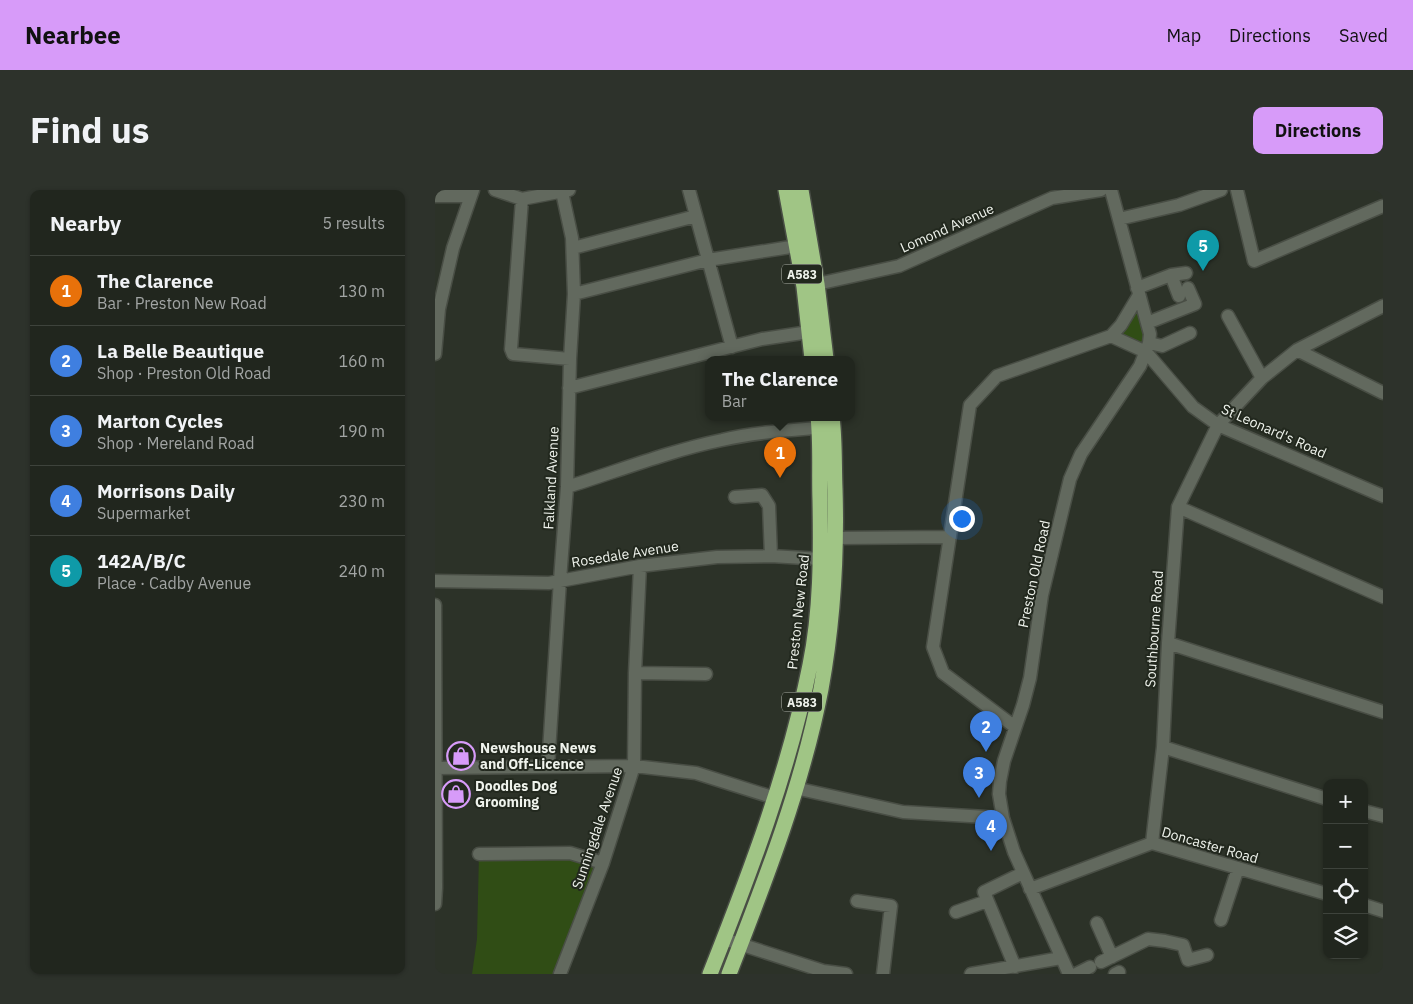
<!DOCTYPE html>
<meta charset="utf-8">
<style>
:root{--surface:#21261e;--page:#2d322b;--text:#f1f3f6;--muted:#a2a5a4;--line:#3e433c;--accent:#d79bf9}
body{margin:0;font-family:"IBM Plex Sans",sans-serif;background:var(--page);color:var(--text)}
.controls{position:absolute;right:15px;bottom:15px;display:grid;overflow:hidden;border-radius:10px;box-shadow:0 1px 4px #0004}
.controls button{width:45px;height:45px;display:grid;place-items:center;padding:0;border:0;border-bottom:1px solid var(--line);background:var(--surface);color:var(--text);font:25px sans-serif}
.you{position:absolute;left:526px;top:328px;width:18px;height:18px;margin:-12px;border:4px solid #fff;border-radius:50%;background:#1a73e8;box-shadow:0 0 0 8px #1a73e833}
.badge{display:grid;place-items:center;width:32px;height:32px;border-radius:50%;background:var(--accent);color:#fff;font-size:16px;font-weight:700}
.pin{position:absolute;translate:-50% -41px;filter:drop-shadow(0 1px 2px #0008)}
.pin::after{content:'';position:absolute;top:26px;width:18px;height:15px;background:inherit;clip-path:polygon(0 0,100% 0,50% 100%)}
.popup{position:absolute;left:270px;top:166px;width:150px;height:65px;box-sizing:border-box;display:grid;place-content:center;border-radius:10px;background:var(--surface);filter:drop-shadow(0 1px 4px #0005);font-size:16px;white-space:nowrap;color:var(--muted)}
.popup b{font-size:19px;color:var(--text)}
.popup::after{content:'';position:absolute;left:50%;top:100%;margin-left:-10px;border:10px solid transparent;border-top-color:var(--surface)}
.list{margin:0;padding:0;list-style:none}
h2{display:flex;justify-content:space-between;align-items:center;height:65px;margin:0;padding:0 20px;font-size:21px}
h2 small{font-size:16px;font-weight:400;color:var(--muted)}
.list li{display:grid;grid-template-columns:32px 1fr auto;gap:15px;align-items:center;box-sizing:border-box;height:70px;padding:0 20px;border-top:1px solid var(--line)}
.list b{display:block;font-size:19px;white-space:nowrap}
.list p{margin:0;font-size:16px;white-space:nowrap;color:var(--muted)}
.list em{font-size:16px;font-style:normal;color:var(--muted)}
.icon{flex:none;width:28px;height:28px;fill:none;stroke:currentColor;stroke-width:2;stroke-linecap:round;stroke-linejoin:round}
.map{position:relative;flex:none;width:948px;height:784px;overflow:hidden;border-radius:10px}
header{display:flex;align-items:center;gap:30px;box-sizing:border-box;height:70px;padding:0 25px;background:var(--accent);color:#111}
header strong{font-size:24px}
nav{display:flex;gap:28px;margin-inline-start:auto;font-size:18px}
.intro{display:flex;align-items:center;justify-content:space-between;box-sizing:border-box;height:120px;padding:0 30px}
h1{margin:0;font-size:35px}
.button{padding:12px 22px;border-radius:10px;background:var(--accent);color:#111;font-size:18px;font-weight:700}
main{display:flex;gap:30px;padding:0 30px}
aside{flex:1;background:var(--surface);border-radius:10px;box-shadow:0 1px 4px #0004}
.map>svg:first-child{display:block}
.green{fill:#304d15}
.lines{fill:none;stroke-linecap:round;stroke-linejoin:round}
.minor-casing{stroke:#494e45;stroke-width:15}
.highway-casing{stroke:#494e45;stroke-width:18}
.minor{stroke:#62695e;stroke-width:12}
.highway{stroke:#a0c585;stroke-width:15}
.labels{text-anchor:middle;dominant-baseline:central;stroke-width:4;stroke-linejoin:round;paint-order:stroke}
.shield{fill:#22281e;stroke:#b2b6ae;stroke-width:1}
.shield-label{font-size:12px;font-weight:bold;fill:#eff3ec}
.street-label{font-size:14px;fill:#eff3ec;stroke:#22281e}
.poi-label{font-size:14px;font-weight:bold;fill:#eff3ec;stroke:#22281e;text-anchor:start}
</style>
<header>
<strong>Nearbee</strong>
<nav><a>Map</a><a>Directions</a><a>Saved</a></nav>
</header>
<div class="intro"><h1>Find us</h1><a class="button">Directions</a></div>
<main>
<aside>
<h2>Nearby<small>5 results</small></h2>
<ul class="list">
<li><span class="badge" style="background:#e8710a">1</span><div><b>The Clarence</b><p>Bar · Preston New Road</p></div><em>130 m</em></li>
<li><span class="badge" style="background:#3f7fe0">2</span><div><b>La Belle Beautique</b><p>Shop · Preston Old Road</p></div><em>160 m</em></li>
<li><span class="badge" style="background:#3f7fe0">3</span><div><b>Marton Cycles</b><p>Shop · Mereland Road</p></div><em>190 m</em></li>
<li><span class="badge" style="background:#3f7fe0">4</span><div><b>Morrisons Daily</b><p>Supermarket</p></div><em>230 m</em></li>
<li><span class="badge" style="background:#0f9aa8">5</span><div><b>142A/B/C</b><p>Place · Cadby Avenue</p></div><em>240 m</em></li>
</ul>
</aside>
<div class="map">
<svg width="948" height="784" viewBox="0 0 948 784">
<rect width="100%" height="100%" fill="#2c3228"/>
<path class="green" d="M703,116l7,25 -1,15 -23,-11z
M44,664l118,6 -44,114h-81l5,-35z"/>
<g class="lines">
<defs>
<path id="minor" d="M60,0l27,9 47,-9
M254,0l43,157
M802,0l17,71 129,-55
M0,6h35
M87,9l-11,150 2,5 57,5
M684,29l60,-14 42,-15
M138,58l123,-32
M736,85l15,-2
M373,96l91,-20 153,-68 49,-8
M702,98l34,-13 8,21
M139,104l134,-34 89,-14
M793,126l34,62
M712,133l48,-19 -7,-16
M676,146l35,16 47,55 25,18 165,71
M714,153l13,3 28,-13
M862,160l86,43
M0,164l4,-45 14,-61 20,-58
M134,198l193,-49 47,-7
M132,297c51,-16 102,-36 155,-47 34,-8 71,-10 106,-13
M300,307l27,-2 7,11 2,50
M743,317l205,90
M401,348l114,-1
M0,391l114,2 91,-17 77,-9 54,-1 50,3
M0,415l1,283 -1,16
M733,453l215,69
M200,483l71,1
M580,537l-72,-54 -10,-26 37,-242 27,-29 114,-40 10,-11 18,-30
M728,557l164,52
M113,577l12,-187 7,-93 3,-128 4,-65 -2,-56 -10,-46
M0,578l199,-2 62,7 79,25
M360,598l108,24 100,6
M929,621l19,5
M717,653l11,-96 5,-104 10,-136 40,-82 44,-47 35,-28 86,-44
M44,664l91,-1 33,10
M595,699l122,-46 175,51
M422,711l34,5 -8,68
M929,715l19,6
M521,722l31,-11
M786,730l17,-52
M662,733l15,34
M289,749l99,32 23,3
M666,772l47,-23 17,2 18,4 5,15 19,-5
M580,777l-31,-75 39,-19
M125,784l43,-111 31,-97 1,-93 5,-107
M536,784l90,-16
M634,784l-55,-122 -11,-34 -4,-24 1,-13 4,-20 19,-56 7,-27 12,-83 28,-116 11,-25 59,-88 9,-23 1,-9 -3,-11 -36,-133
M641,784l14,-7
M680,784l4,-2"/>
<path id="highway" d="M351,0l18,97 8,72
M366,0l16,94 9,75
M275,784c40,-101 79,-203 100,-309 11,-54 11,-110 10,-165 -1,-28 1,-56 -2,-83
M294,784c36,-93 73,-187 92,-285 12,-66 16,-133 14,-200 -1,-24 0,-48 -3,-72"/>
</defs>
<use href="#minor" class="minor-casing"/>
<use href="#highway" class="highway-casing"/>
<use href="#minor" class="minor"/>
<use href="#highway" class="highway"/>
</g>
<defs>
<symbol id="shop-ring" viewBox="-11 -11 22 22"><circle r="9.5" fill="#22281e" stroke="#d79bf9" stroke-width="1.5"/><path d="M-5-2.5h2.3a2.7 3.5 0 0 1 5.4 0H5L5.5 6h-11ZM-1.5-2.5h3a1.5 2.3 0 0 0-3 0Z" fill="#d79bf9"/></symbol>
</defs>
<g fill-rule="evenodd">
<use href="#shop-ring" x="10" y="550" width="32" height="32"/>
<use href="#shop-ring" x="5" y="588" width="32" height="32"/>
</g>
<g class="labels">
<g class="shield">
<rect x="347" y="74.5" width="40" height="19" rx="4"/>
<rect x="347" y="502.5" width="40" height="19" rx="4"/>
</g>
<g class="shield-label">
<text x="367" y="84">A583</text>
<text x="367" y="512">A583</text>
</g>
<g class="street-label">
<text transform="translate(512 38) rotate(-24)">Lomond Avenue</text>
<text transform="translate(839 241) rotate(24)">St Leonard's Road</text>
<text transform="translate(116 288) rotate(-87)">Falkland Avenue</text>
<text transform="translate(190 364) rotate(-9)">Rosedale Avenue</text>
<text transform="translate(599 384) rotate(-78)">Preston Old Road</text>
<text transform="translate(363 422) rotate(-84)">Preston New Road</text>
<text transform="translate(719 439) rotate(-86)">Southbourne Road</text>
<text transform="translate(162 638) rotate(-71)">Sunningdale Avenue</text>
<text transform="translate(775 655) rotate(16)">Doncaster Road</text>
</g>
<g class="poi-label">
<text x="45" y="558">Newshouse News<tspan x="45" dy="16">and Off-Licence</tspan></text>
<text x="40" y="596">Doodles Dog<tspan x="40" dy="16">Grooming</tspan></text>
</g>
</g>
</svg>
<div class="controls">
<button>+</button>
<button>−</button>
<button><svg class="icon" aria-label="locate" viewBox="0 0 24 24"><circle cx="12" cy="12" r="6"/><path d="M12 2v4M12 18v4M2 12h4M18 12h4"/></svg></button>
<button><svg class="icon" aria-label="layers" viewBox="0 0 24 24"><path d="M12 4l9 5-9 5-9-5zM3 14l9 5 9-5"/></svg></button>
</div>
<div class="you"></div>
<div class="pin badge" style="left:345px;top:288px;background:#e8710a">1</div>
<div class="popup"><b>The Clarence</b>Bar</div>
<div class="pin badge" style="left:551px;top:562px;background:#3f7fe0">2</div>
<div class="pin badge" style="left:544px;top:608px;background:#3f7fe0">3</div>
<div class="pin badge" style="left:556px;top:661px;background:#3f7fe0">4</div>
<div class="pin badge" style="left:768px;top:81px;background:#0f9aa8">5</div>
</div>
</main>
